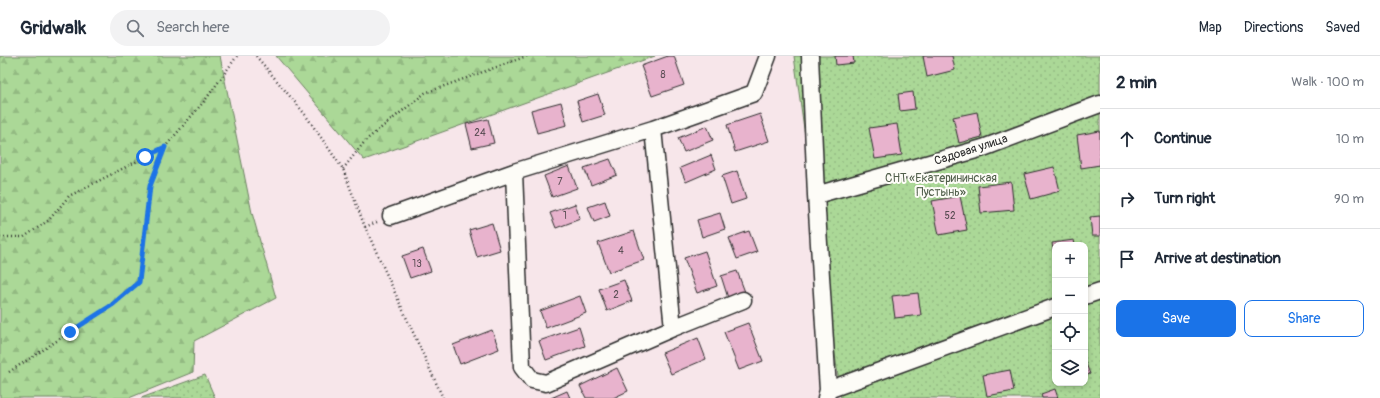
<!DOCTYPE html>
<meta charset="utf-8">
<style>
:root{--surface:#fff;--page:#f2f2f3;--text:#1f2937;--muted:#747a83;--line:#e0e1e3;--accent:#1a73e8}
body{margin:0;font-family:Pangolin,sans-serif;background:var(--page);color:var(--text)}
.controls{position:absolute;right:12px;bottom:12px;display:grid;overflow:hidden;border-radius:8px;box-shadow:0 2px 6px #0003}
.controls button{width:36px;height:36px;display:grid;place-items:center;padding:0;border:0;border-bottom:1px solid var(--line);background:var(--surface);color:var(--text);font:20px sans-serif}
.stop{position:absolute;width:12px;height:12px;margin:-9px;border:3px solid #1a73e8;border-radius:50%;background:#fff}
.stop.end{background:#1a73e8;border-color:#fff;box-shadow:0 1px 4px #0008}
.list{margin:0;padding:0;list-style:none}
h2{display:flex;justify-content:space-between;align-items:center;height:52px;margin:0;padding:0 16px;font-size:17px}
h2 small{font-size:13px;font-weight:400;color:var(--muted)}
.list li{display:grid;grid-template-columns:26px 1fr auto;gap:12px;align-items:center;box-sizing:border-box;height:60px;padding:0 16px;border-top:1px solid var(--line)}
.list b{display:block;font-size:15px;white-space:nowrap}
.list em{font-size:13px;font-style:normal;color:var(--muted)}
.actions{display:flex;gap:8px;padding:12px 16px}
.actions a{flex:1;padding:9px 0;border:1px solid var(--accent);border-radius:8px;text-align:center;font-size:14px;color:var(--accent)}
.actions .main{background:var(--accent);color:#fff}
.icon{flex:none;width:22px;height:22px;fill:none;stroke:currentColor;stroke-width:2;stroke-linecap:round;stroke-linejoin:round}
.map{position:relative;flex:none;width:1100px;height:342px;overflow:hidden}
header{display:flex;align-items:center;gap:24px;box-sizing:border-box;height:56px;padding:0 20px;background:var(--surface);border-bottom:1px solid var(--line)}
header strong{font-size:19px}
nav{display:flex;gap:22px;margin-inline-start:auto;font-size:14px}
.search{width:280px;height:36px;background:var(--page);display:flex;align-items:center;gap:10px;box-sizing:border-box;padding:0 14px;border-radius:22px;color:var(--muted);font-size:15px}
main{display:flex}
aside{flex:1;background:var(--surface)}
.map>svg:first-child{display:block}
.forest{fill:url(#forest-firs);stroke:#6b8261}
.park{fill:url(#park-dots);stroke:#6b8261;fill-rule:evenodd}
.building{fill:#e8b3cd;stroke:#2b2b2b}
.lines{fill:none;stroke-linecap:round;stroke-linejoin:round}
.minor-casing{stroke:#2b2b2b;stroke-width:19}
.path{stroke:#2b2b2b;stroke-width:2.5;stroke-dasharray:1 3;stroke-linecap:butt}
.minor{stroke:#fdfcf7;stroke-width:16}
.route{stroke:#1a73e8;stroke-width:5}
.labels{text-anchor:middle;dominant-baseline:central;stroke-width:4;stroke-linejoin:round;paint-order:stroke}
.number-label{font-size:10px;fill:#5a4d54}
.street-label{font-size:12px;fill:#2b2b2b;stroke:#fdfcf7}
.park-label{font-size:12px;fill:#515f4b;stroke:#fdfcf7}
</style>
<header>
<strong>Gridwalk</strong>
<div class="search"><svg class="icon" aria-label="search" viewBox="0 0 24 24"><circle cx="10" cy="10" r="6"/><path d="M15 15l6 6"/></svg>Search here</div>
<nav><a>Map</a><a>Directions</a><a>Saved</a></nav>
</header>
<main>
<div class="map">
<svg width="1100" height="342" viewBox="0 0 1100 342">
<defs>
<pattern id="forest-firs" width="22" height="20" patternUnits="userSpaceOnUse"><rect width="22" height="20" fill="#abd897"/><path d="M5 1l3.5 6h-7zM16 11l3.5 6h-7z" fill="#93ba82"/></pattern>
<pattern id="park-dots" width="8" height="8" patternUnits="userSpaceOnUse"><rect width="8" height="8" fill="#abd897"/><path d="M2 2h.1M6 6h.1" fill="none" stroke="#93ba82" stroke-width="1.8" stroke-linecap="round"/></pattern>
</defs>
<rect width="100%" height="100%" fill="#f7e6ea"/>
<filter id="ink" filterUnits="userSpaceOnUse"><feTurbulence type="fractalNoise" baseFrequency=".025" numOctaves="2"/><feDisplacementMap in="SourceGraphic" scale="8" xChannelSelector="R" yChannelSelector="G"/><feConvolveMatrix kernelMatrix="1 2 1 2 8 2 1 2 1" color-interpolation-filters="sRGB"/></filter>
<g filter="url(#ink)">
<path class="forest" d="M0,0h220l32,157 24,85 -82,43 -1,31 -64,26h-129z
M276,0h379l-291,104z"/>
<path class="park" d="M794,0h306v342h-259zM1055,189h30v138h-30z
M205,319l10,23h-74z"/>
<path class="building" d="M668,0h6l10,29 -32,11 -11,-30z
M835,0h18l1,7 -18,2z
M923,0h29l3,14 -28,7z
M913,36l2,17 -15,2 -2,-17z
M598,38l7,21 -22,7 -6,-21z
M561,46l6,23 -30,8 -6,-23z
M977,56l5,25 -23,6 -6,-26z
M760,58l9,27 -34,11 -8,-27z
M488,63l6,24 -22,5 -6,-24z
M897,68l5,31 -27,4 -6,-31z
M707,70l6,14 -29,12 -6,-14z
M1100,75v34l-19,3 -4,-33z
M711,99l5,14 -30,13 -6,-14z
M610,103l7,16 -26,10 -7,-17z
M569,110l8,22 -25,9 -8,-21z
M1054,111l6,24 -29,8 -7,-25z
M737,115l9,28 -15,5 -9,-28z
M1011,126l3,28 -33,3 -3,-27z
M960,140l7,34 -28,5 -7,-34z
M605,145l5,15 -16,6 -6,-15z
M575,148l5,15 -24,9 -6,-15z
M720,157l5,16 -23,8 -5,-17z
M1100,160v20h-8l-2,-19z
M492,167l8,27 -23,7 -8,-27z
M634,175l10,29 -35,12 -11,-29z
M749,175l8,21 -20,7 -8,-21z
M1074,184l1,5h-20v19l-3,-21z
M423,193l8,22 -21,7 -8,-22z
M705,195l12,35 -20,7 -13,-35z
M737,215l8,21 -17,6 -7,-22z
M624,224l8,21 -25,10 -8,-22z
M918,237l3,22 -26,3 -3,-22z
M580,240l6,17 -40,15 -6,-17z
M748,267l15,38 -24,9 -15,-38z
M579,271l6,19 -39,14 -7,-19z
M492,274l7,19 -39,15 -7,-19z
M698,282l8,21 -35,15 -9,-21z
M1085,305l5,13 -5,2z
M617,312l11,23 -15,7h-27l-6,-12z
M1010,314l4,21 -27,5 -4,-21z
M1055,333l3,9h-16l-1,-4z
M567,335l3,7h-19z"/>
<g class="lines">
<defs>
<path id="minor" d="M810,0l6,139 12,195 -2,8
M653,73l20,199
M514,116l8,195 10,13 14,3 127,-55 70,-28
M816,139l167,-47 117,-44
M391,160l123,-44 139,-43 101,-36 14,-37
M1085,240l15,-5
M828,334l227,-83"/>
</defs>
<use href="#minor" class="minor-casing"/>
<path class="path" d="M256,0l48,57 39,56 22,58 78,171
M343,113l23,-29 59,-47 102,-37
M365,171l12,-5
M0,181h24l25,-17 20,-24 96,-49
M9,316l103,-67 27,-23 11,-96 15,-39 41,-48 31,-43"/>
<use href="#minor" class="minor"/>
</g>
</g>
<g class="lines" filter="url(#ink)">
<path class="route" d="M70,276l42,-27 27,-23 11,-96 15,-39 -20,10"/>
</g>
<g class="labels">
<g class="number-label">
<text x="663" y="19">8</text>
<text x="480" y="77">24</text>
<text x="560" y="126">7</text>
<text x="565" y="160">1</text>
<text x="950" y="160">52</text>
<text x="621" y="195">4</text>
<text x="417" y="208">13</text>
<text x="616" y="239">2</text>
</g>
<g class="street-label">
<text transform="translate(971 94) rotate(-18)">Садовая улица</text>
</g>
<g class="park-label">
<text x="941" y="122">СНТ «Екатерининская<tspan x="941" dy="14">Пустынь»</tspan></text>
</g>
</g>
</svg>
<div class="controls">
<button>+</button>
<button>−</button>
<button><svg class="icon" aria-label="locate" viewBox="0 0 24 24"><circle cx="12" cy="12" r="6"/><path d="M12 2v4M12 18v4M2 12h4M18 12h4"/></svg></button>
<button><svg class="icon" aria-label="layers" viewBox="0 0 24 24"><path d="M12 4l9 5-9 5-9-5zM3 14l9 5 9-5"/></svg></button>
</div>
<div class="stop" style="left:145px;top:101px"></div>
<div class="stop end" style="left:70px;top:276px"></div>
</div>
<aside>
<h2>2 min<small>Walk · 100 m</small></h2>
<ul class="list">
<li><svg class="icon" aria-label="ahead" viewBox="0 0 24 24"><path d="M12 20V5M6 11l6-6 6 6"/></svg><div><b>Continue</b></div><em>10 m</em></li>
<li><svg class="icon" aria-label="right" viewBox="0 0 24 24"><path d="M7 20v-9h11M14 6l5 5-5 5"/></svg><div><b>Turn right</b></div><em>90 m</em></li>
<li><svg class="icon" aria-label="arrive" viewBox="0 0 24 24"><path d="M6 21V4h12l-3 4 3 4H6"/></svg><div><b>Arrive at destination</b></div></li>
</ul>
<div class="actions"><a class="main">Save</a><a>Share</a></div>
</aside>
</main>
